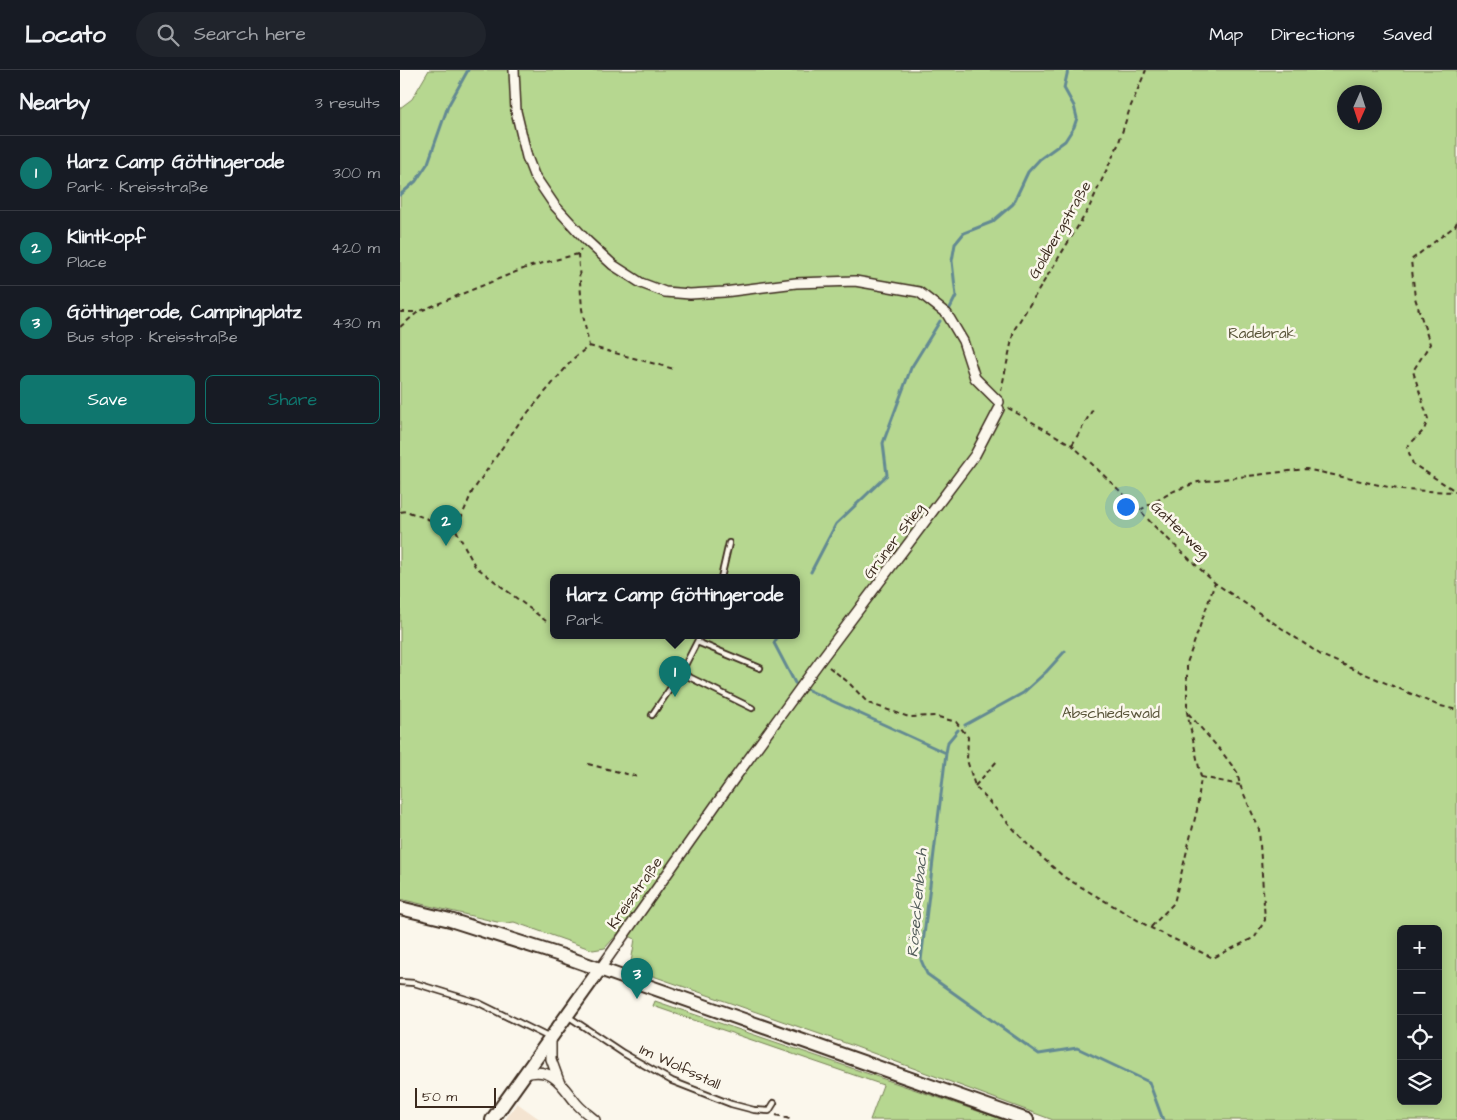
<!DOCTYPE html>
<meta charset="utf-8">
<style>
:root{--surface:#171b24;--page:#20242c;--text:#f1f3f6;--muted:#9ea1a6;--line:#363941;--accent:#0f766e}
body{margin:0;font-family:"Architects Daughter",sans-serif;background:var(--page);color:var(--text)}
.controls{position:absolute;right:15px;bottom:15px;display:grid;overflow:hidden;border-radius:8px;box-shadow:0 2px 12px #0003}
.controls button{width:45px;height:45px;display:grid;place-items:center;padding:0;border:0;border-bottom:1px solid var(--line);background:var(--surface);color:var(--text);font:25px sans-serif}
.compass{position:absolute;left:937px;top:15px;width:45px;height:45px;border-radius:50%;background:var(--surface);box-shadow:0 2px 12px #0003;rotate:183deg}
.scale{position:absolute;left:15px;bottom:12px;width:81px;box-sizing:border-box;padding-left:5px;border:2px solid #3b2a1e;border-top:0;font-size:14px;line-height:18px;white-space:nowrap;color:#3b2a1e;-webkit-text-stroke:4px #fbf7ec;paint-order:stroke}
.you{position:absolute;left:725px;top:436px;width:18px;height:18px;margin:-12px;border:4px solid #fff;border-radius:50%;background:#1a73e8;box-shadow:0 0 0 8px #1a73e833}
.badge{display:grid;place-items:center;width:32px;height:32px;border-radius:50%;background:var(--accent);color:#fff;font-size:16px;font-weight:700}
.pin{position:absolute;translate:-50% -41px;filter:drop-shadow(0 1px 2px #0008)}
.pin::after{content:'';position:absolute;top:26px;width:18px;height:15px;background:inherit;clip-path:polygon(0 0,100% 0,50% 100%)}
.popup{position:absolute;left:150px;top:504px;width:250px;height:65px;box-sizing:border-box;display:grid;place-content:center;border-radius:8px;background:var(--surface);filter:drop-shadow(0 1px 4px #0005);font-size:16px;white-space:nowrap;color:var(--muted)}
.popup b{font-size:19px;color:var(--text)}
.popup::after{content:'';position:absolute;left:50%;top:100%;margin-left:-10px;border:10px solid transparent;border-top-color:var(--surface)}
.list{margin:0;padding:0;list-style:none}
h2{display:flex;justify-content:space-between;align-items:center;height:65px;margin:0;padding:0 20px;font-size:21px}
h2 small{font-size:16px;font-weight:400;color:var(--muted)}
.list li{display:grid;grid-template-columns:32px 1fr auto;gap:15px;align-items:center;box-sizing:border-box;height:75px;padding:0 20px;border-top:1px solid var(--line)}
.list b{display:block;font-size:19px;white-space:nowrap}
.list p{margin:0;font-size:16px;white-space:nowrap;color:var(--muted)}
.list em{font-size:16px;font-style:normal;color:var(--muted)}
.actions{display:flex;gap:10px;padding:15px 20px}
.actions a{flex:1;padding:11px 0;border:1px solid var(--accent);border-radius:8px;text-align:center;font-size:18px;color:var(--accent)}
.actions .main{background:var(--accent);color:#fff}
.icon{flex:none;width:28px;height:28px;fill:none;stroke:currentColor;stroke-width:2;stroke-linecap:round;stroke-linejoin:round}
.map{position:relative;flex:none;width:1057px;height:1050px;overflow:hidden}
header{display:flex;align-items:center;gap:30px;box-sizing:border-box;height:70px;padding:0 25px;background:var(--surface);border-bottom:1px solid var(--line)}
header strong{font-size:24px}
nav{display:flex;gap:28px;margin-inline-start:auto;font-size:18px}
.search{width:350px;height:45px;background:var(--page);display:flex;align-items:center;gap:12px;box-sizing:border-box;padding:0 18px;border-radius:28px;color:var(--muted);font-size:19px}
main{display:flex}
aside{flex:1;background:var(--surface)}
.map>svg:first-child{display:block}
.built{fill:#f4e4d1}
.green{fill:#b6d790;stroke:#788057;fill-rule:evenodd}
.lines{fill:none;stroke-linecap:round;stroke-linejoin:round}
.stream{stroke:#648a92;stroke-width:3}
.lane-casing{stroke:#3b2a1e;stroke-width:8}
.street-casing{stroke:#3b2a1e;stroke-width:12}
.secondary-casing{stroke:#3b2a1e;stroke-width:16}
.path{stroke:#3b2a1e;stroke-width:2;stroke-dasharray:5 4;stroke-linecap:butt}
.lane{stroke:#fbf7ec;stroke-width:4.5}
.street{stroke:#fbf7ec;stroke-width:9}
.secondary{stroke:#fbf7ec;stroke-width:12}
.labels{text-anchor:middle;dominant-baseline:central;stroke-width:5;stroke-linejoin:round;paint-order:stroke}
.street-label{font-size:15px;fill:#3b2a1e;stroke:#fbf7ec}
.park-label{font-size:15px;fill:#5a553a;stroke:#fbf7ec}
.water-label{font-size:16px;font-style:italic;fill:#505a58;stroke:#fbf7ec}
</style>
<header>
<strong>Locato</strong>
<div class="search"><svg class="icon" aria-label="search" viewBox="0 0 24 24"><circle cx="10" cy="10" r="6"/><path d="M15 15l6 6"/></svg>Search here</div>
<nav><a>Map</a><a>Directions</a><a>Saved</a></nav>
</header>
<main>
<aside>
<h2>Nearby<small>3 results</small></h2>
<ul class="list">
<li><span class="badge">1</span><div><b>Harz Camp Göttingerode</b><p>Park · Kreisstraße</p></div><em>300 m</em></li>
<li><span class="badge">2</span><div><b>Klintkopf</b><p>Place</p></div><em>420 m</em></li>
<li><span class="badge">3</span><div><b>Göttingerode, Campingplatz</b><p>Bus stop · Kreisstraße</p></div><em>430 m</em></li>
</ul>
<div class="actions"><a class="main">Save</a><a>Share</a></div>
</aside>
<div class="map">
<svg width="1057" height="1050" viewBox="0 0 1057 1050">
<rect width="100%" height="100%" fill="#fbf7ec"/>
<filter id="ink" filterUnits="userSpaceOnUse"><feTurbulence type="fractalNoise" baseFrequency=".02" numOctaves="2"/><feDisplacementMap in="SourceGraphic" scale="10" xChannelSelector="R" yChannelSelector="G"/><feConvolveMatrix kernelMatrix="1 2 1 2 8 2 1 2 1" color-interpolation-filters="sRGB"/></filter>
<g filter="url(#ink)">
<path class="built" d="M117,1033l7,5 17,12h-36z"/>
<path class="green" d="M29,0h1028v1050h-404l-202,-75 -221,-77 5,-29 -15,-8 -15,17 -12,2 -79,-28 -7,1 -10,-1 -97,-23v-791l12,-9zM944,22h30v30h-30zM154,508h242v58h-242zM1001,859h37v172h-37z
M255,931l349,119h-134l13,-35 -230,-79z"/>
<g class="lines">
<path class="stream" d="M0,125l16,-14 12,-18 20,-57 20,-36
M550,238l6,-12 -4,-35 3,-17 9,-11 28,-11 21,-18 15,-32 12,-13 25,-18 9,-14 3,-9 -3,-12 -10,-18 4,-18
M411,502l25,-48 51,-49 -4,-32 28,-75 29,-47
M378,566l-4,7 21,40
M406,619l140,64 -25,207 6,14 112,80 38,-6 72,34 14,38
M565,655l58,-32 23,-21 19,-21
M546,683l2,-11 10,-12"/>
<defs>
<path id="lane" d="M321,508l8,-35
M297,572l63,26
M281,603l71,35
M252,645l29,-42 19,-37
M0,912l14,1 65,20 71,35
M169,947l54,36 49,28 59,23 23,6 15,1 5,-8"/>
<path id="street" d="M114,0l2,41 11,46 7,18 21,31 32,35 26,24 28,18 24,9 25,2 34,-2 72,-9 59,-2 64,11 28,22 16,27 12,37 24,24
M200,899l134,-190 86,-118 155,-206 24,-46
M151,968v21l8,22
M126,1004c27,-8 36,12 51,30 5,6 12,11 18,16"/>
<path id="secondary" d="M0,838l50,12 110,35 467,165
M92,1050l108,-151"/>
</defs>
<use href="#lane" class="lane-casing"/>
<use href="#street" class="street-casing"/>
<use href="#secondary" class="secondary-casing"/>
<path class="path" d="M1057,152l-2,4 -44,34 4,38 15,46 -17,27 15,48 -4,11 -17,17 6,17 44,28
M0,242h18
M0,257l18,-15 29,-12 81,-33 50,-13 3,-5
M189,276l85,23
M601,321l13,-61 74,-120 30,-65 12,-37 16,-38
M608,338l64,37 68,65 12,14 63,59 106,72 116,50 20,5
M672,375l21,-36
M740,440l34,-19 24,-9 108,-13 96,21 53,2
M0,442l6,-1 35,13 5,5 10,1 16,-38 47,-69 55,-65 15,-12 -7,-37 -4,-55
M56,460l19,36 71,55
M429,597l19,15 20,21 41,14 26,-1 21,6 12,15 -1,23 8,26 53,59 36,32 87,51 62,30 42,-21 10,-17 -6,-91 -19,-44 -3,-13 -16,-21 -34,-39
M188,694l50,13
M801,707l39,8
M575,716l23,-26
M751,857l23,-24 23,-93 4,-33 -14,-65v-49l28,-80
M376,1045l17,5"/>
<use href="#lane" class="lane"/>
<use href="#street" class="street"/>
<use href="#secondary" class="secondary"/>
</g>
</g>
<g class="labels">
<g class="street-label">
<text transform="translate(660 160) rotate(-60)">Goldbergstraße</text>
<text transform="translate(780 460) rotate(44)">Gatterweg</text>
<text transform="translate(494 471) rotate(-53)">Grüner Stieg</text>
<text transform="translate(235 823) rotate(-55)">Kreisstraße</text>
<text transform="translate(280 997) rotate(25)">Im Wolfsstall</text>
</g>
<g class="park-label">
<text x="862" y="263">Radebrak</text>
<text x="711" y="643">Abschiedswald</text>
</g>
<g class="water-label">
<text transform="translate(517 833) rotate(-85)">Röseckenbach</text>
</g>
</g>
</svg>
<div class="controls">
<button>+</button>
<button>−</button>
<button><svg class="icon" aria-label="locate" viewBox="0 0 24 24"><circle cx="12" cy="12" r="6"/><path d="M12 2v4M12 18v4M2 12h4M18 12h4"/></svg></button>
<button><svg class="icon" aria-label="layers" viewBox="0 0 24 24"><path d="M12 4l9 5-9 5-9-5zM3 14l9 5 9-5"/></svg></button>
</div>
<svg class="compass" viewBox="-18 -18 36 36"><path d="M0-13l5 13h-10z" fill="#e53935"/><path d="M0 13l5-13h-10z" fill="#9ea1a6"/></svg>
<div class="scale">50 m</div>
<div class="you"></div>
<div class="pin badge" style="left:275px;top:627px">1</div>
<div class="popup"><b>Harz Camp Göttingerode</b>Park</div>
<div class="pin badge" style="left:46px;top:476px">2</div>
<div class="pin badge" style="left:237px;top:929px">3</div>
</div>
</main>
